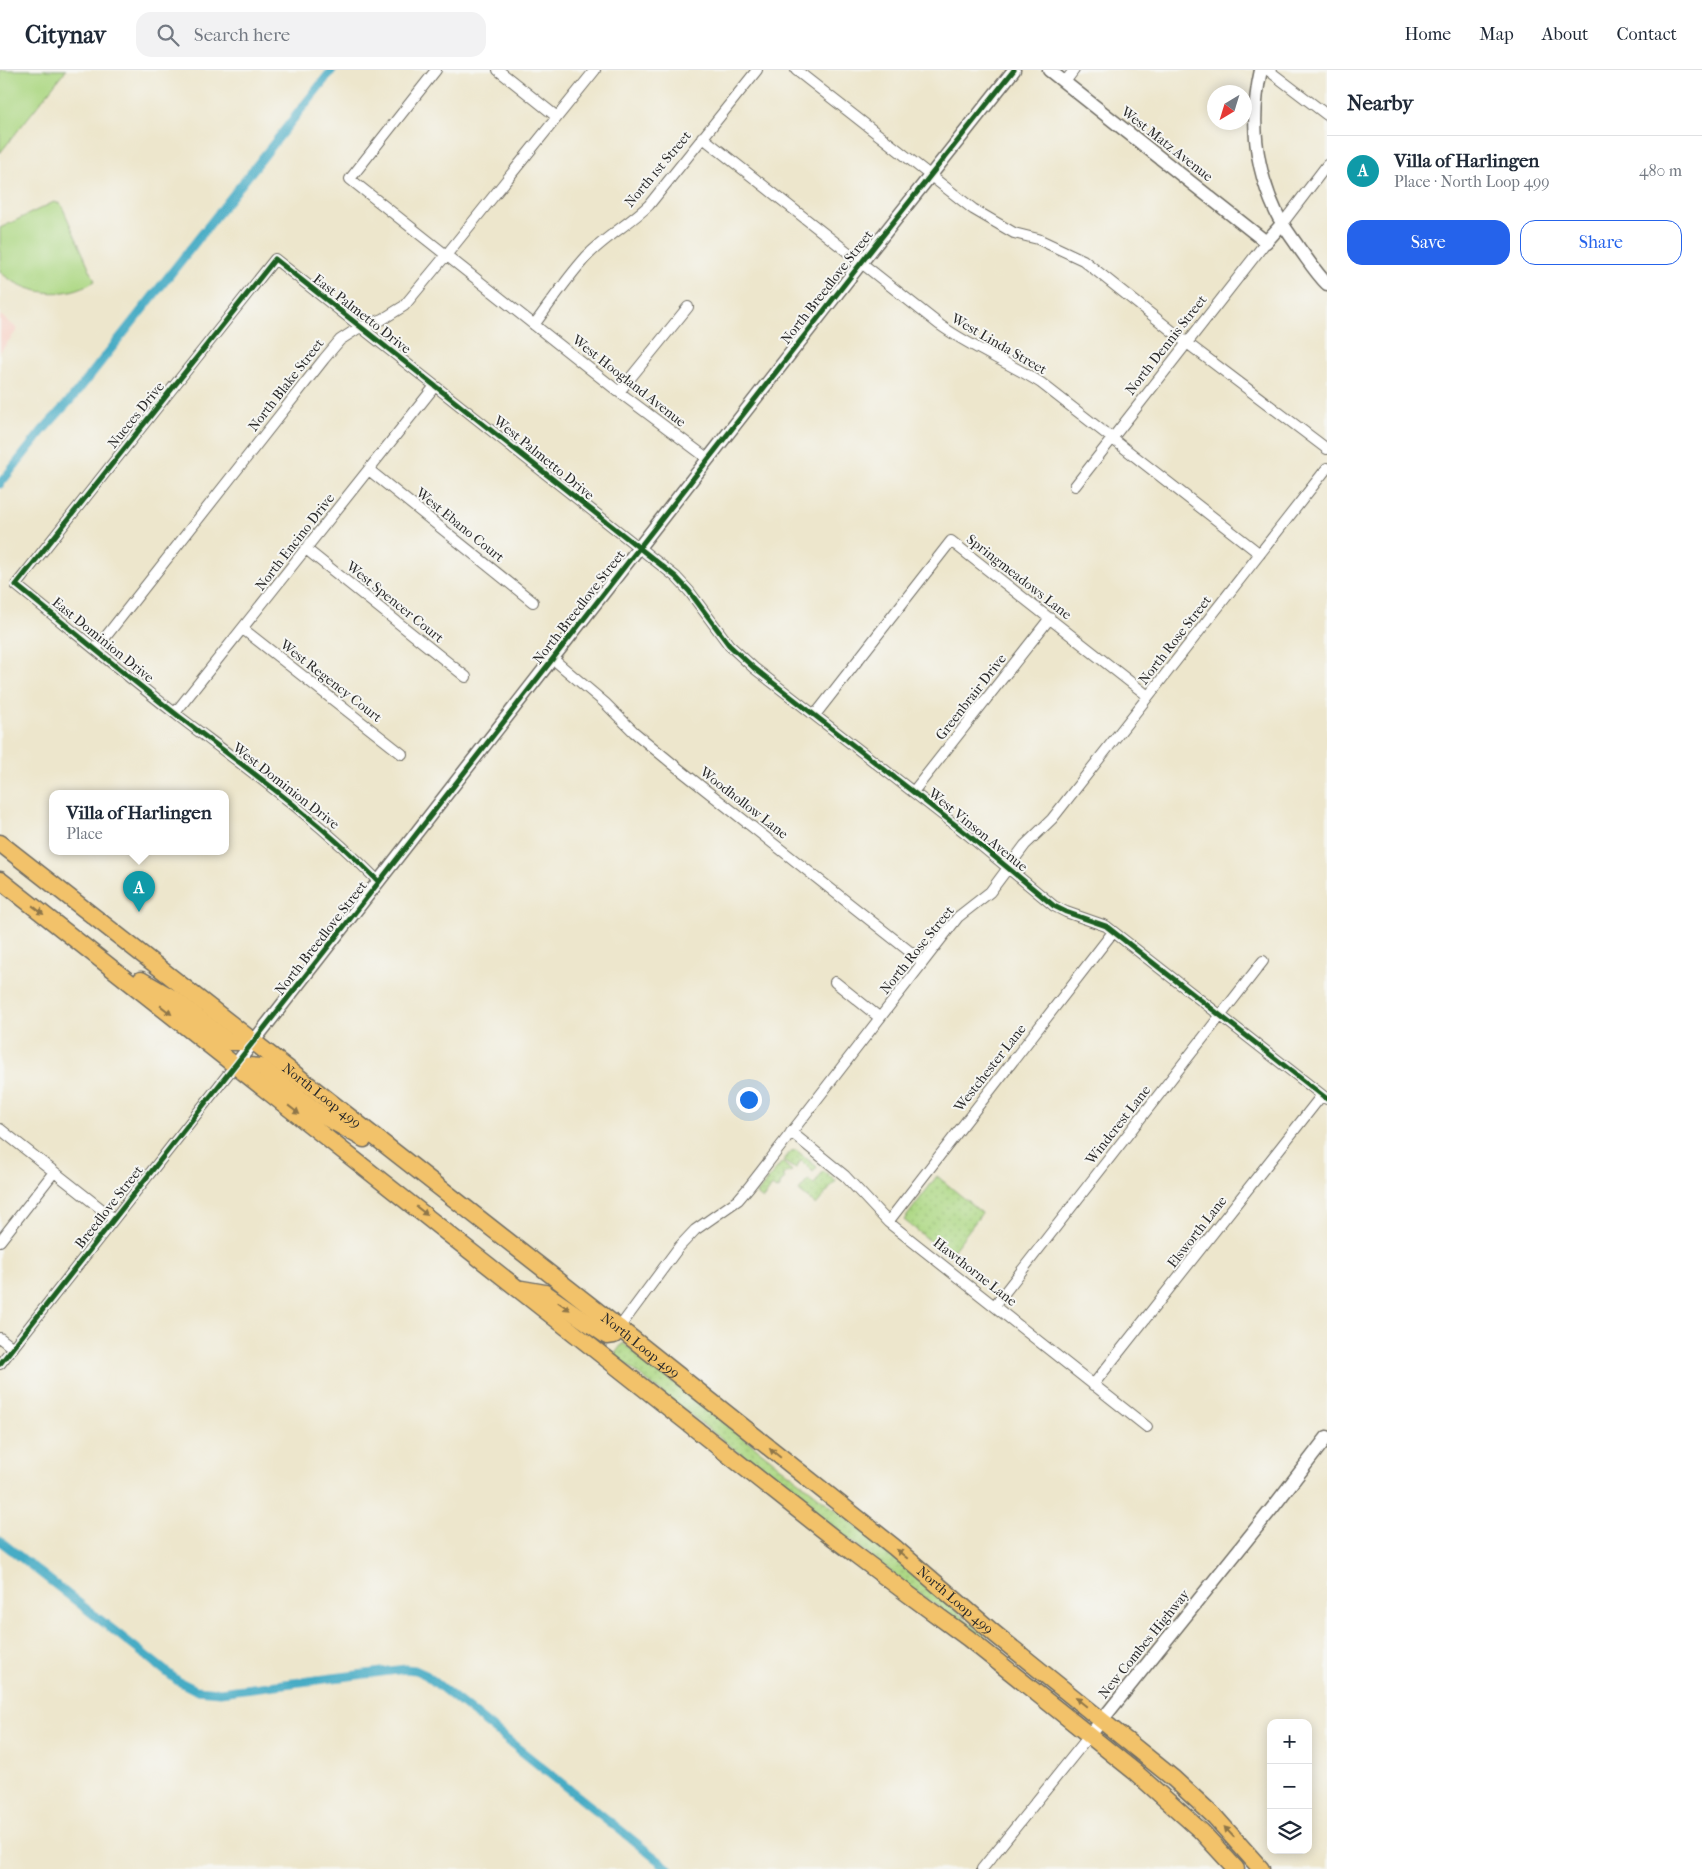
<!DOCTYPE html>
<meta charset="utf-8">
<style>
:root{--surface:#fff;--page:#f2f2f3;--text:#1f2937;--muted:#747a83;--line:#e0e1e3;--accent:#2563eb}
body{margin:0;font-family:"IM FELL French Canon",serif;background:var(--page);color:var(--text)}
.controls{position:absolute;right:15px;bottom:15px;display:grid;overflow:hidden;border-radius:10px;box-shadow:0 2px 12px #0003}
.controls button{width:45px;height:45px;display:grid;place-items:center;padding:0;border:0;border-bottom:1px solid var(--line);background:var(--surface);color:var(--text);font:25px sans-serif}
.compass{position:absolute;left:1207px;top:15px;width:45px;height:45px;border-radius:50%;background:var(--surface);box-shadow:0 2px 12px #0003;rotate:218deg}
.you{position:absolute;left:748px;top:1029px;width:18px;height:18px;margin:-12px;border:4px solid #fff;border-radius:50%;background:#1a73e8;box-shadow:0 0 0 8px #1a73e833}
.badge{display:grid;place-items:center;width:32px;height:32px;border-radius:50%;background:var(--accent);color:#fff;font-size:16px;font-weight:700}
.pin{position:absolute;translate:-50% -41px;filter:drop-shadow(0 1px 2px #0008)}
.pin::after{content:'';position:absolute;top:26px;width:18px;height:15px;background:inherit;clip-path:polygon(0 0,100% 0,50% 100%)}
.popup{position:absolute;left:49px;top:720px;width:180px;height:65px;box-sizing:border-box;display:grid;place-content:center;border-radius:10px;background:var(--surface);filter:drop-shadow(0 1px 4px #0005);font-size:16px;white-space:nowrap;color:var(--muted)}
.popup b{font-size:19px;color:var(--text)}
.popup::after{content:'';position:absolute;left:50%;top:100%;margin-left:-10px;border:10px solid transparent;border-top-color:var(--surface)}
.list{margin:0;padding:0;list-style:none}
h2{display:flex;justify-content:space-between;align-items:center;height:65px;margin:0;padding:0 20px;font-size:21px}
h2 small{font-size:16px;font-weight:400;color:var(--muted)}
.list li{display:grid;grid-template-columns:32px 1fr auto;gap:15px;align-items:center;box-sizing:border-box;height:70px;padding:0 20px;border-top:1px solid var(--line)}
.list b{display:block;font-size:19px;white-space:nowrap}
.list p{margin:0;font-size:16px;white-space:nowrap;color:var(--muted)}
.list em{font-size:16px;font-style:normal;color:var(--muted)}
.actions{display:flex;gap:10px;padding:15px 20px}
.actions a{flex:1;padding:11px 0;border:1px solid var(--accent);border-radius:15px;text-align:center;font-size:18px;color:var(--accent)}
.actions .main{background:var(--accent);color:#fff}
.icon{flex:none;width:28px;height:28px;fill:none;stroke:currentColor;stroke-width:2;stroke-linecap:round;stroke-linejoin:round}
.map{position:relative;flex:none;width:1327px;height:1799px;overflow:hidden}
header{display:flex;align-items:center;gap:30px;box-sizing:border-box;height:70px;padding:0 25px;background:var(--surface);border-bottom:1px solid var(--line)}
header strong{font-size:24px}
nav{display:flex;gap:28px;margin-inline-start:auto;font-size:18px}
.search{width:350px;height:45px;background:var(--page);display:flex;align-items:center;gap:12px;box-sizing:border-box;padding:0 18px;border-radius:15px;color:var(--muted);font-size:19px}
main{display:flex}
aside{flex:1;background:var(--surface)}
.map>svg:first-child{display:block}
.built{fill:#f7d1c6}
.grass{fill:url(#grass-dots);stroke:#6c8258}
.pitch{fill:#add884;stroke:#6c8258}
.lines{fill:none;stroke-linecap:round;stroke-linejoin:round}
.canal{stroke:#46acc5;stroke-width:9}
.minor-casing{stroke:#6f6c63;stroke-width:12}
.tertiary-casing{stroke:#6f6c63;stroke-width:15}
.primary-casing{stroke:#6f6c63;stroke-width:19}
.minor{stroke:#fff;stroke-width:10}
.tertiary{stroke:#fff;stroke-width:12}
.primary{stroke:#f2c26a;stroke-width:16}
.cycleway-casing{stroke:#f6f6f2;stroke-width:8}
.cycleway{stroke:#1b5e20;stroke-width:5}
.oneway{fill:#8e764a}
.labels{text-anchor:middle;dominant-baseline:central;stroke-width:4;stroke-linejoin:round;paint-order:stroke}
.street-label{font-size:14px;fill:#2b2b2b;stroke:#f6f6f2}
</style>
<header>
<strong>Citynav</strong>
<div class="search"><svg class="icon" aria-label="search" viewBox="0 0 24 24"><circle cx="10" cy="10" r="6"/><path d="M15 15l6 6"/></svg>Search here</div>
<nav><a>Home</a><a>Map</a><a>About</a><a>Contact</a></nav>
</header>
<main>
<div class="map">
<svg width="1327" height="1799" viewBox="0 0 1327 1799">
<defs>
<pattern id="grass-dots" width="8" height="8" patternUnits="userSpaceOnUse" patternTransform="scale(1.25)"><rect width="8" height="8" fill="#add884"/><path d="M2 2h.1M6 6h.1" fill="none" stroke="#95ba72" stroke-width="1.8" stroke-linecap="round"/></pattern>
</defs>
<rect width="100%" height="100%" fill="#f6f6f2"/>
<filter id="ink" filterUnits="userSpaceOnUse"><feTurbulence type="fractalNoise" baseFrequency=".02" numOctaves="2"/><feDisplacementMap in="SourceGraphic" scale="10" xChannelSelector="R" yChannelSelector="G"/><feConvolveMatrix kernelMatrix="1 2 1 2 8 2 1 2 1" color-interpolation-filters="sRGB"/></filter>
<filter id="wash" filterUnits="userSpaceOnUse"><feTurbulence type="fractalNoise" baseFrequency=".0096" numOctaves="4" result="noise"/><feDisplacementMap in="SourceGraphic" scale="20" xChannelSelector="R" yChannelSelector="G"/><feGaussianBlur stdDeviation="1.12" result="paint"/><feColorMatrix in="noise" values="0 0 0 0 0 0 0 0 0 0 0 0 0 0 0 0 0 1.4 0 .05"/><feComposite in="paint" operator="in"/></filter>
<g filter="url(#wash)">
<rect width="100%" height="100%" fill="#ede6cc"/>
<path class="built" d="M0,245l18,14 -18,23z"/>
<path class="grass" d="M796,1080l21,17 -4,5 -12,-12 -5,8 -4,-1 -9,-6 8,-10z
M782,1092l10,9 -3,2 -2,-1 -4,4 2,2 -5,6v4l-4,1 -4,-3 -9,13 -6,-5z
M823,1101l13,10 -20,24 -17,-14 9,-11 6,5z
M937,1106l45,37 -33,43 -45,-36z
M623,1273l247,194 121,104 -3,1 -7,-5 -72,-51 -295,-231z"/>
<path class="pitch" d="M0,0h66l-66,83z
M54,132l7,2 34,77c-31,19 -68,14 -95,-9v-44z"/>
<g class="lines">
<path class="canal" d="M0,414l42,-53 31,-34 259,-327
M0,1471l178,140 18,9 24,2 186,-23 9,1 11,5 243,194"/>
</g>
</g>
<g filter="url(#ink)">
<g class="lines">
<defs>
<path id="minor" d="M436,0l-86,109 269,213 88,66
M498,0l59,47
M796,0l177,139 41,24 24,6 45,21 104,83 140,106
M1268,0l59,45
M1065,12l9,-12
M702,67l238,188c32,23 68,37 101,58l219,171
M1282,154l45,-59
M534,255c17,-23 33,-47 52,-68 19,-20 43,-33 63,-52l108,-135
M619,322l69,-85
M369,400l164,132
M1075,416l191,-244
M306,479l160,128
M243,559l159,125
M96,579l228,-290 16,-19 17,-11 26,-10 21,-13 43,-52 148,-184
M553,589l52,44 29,29 40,33 249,197
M175,643l260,-327
M815,645l136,-174 197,155
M913,722l137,-174
M379,812c-60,-62 -130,-112 -198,-164 -56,-43 -110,-89 -165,-133l259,-326 401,318 13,14 40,54 25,23 213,166 87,72 12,6 40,14 221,173
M835,912l45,36
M0,1059l114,90
M791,1062l54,44 43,46 259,205
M888,1152l225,-290
M0,1171l54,-69
M995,1235l268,-344
M619,1258l60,-81 16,-17 43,-30 11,-13 209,-270 32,-25 35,-47 27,-26 275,-351
M0,1268l13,10
M0,1294l236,-300
M1093,1315l229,-290
M982,1799l108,-134"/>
<path id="tertiary" d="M1049,0l217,172 16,-18
M1261,0c-11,48 -6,97 15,142 6,13 15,24 23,36 9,12 17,25 28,36
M236,994l625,-801 153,-193
M1090,1665l184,-229 53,-69"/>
<g id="primary">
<path id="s1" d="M0,773l619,485 275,219 101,87 179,145 41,38 46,52"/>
<path d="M0,810l835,659 73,55 60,44 166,133 67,60 35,38"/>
<path d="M141,910l33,19 55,43h24"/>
<path d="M237,995l24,2 59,47 44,25"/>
<path d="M522,1219l23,4 62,43 7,-1 5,-7"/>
</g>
</defs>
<use href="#minor" class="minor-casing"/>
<use href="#tertiary" class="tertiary-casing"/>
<use href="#primary" class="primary-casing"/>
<use href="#minor" class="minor"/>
<use href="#tertiary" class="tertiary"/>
<use href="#primary" class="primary"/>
<defs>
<path id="cycleway" d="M379,812c-60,-62 -130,-112 -198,-164 -56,-43 -110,-89 -165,-133l259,-326 401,318 13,14 40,54 25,23 213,166 87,72 12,6 40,14 221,173
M0,1294l379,-482 482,-619 153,-193"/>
</defs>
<use href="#cycleway" class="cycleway-casing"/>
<use href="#cycleway" class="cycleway"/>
</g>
<defs><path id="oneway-solid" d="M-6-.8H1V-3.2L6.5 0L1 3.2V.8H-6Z" transform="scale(1.25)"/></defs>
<g class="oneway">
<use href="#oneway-solid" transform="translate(38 840) rotate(38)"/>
<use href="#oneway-solid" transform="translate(166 940) rotate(38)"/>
<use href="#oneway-solid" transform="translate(294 1040) rotate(38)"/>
<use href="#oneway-solid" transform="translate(422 1141) rotate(38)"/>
<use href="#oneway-solid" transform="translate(564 1236) rotate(35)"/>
<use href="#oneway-solid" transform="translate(775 1383) rotate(-141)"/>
<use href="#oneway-solid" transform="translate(902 1484) rotate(-140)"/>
<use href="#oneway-solid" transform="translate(1081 1632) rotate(-141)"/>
<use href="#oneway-solid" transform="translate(1229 1762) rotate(-133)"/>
</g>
</g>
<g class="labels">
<g class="street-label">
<text transform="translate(1167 74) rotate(38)">West Matz Avenue</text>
<text transform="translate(658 99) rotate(-50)">North 1st Street</text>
<text transform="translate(827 217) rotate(-52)">North Breedlove Street</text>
<text transform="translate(362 244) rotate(38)">East Palmetto Drive</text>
<text transform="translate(999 274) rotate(30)">West Linda Street</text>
<text transform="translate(1166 275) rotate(-52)">North Dennis Street</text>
<text transform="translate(629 311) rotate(38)">West Hoogland Avenue</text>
<text transform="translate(286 315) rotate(-52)">North Blake Street</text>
<text transform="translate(136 345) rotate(-51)">Nueces Drive</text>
<text transform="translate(544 388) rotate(39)">West Palmetto Drive</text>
<text transform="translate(460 455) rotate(39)">West Ebano Court</text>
<text transform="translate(295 472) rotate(-52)">North Encino Drive</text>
<text transform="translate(1019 507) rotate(38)">Springmeadows Lane</text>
<text transform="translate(395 532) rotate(39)">West Spencer Court</text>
<text transform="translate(579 537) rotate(-52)">North Breedlove Street</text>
<text transform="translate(103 570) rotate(39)">East Dominion Drive</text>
<text transform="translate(1175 570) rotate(-52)">North Rose Street</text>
<text transform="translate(331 611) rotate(38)">West Regency Court</text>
<text transform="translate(971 627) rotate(-52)">Greenbrair Drive</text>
<text transform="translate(286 716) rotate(38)">West Dominion Drive</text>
<text transform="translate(744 733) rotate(38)">Woodhollow Lane</text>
<text transform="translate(978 760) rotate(39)">West Vinson Avenue</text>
<text transform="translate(321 868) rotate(-52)">North Breedlove Street</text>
<text transform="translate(917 880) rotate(-51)">North Rose Street</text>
<text transform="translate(990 998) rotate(-52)">Westchester Lane</text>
<text stroke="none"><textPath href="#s1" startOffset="409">North Loop 499</textPath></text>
<text transform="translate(1118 1055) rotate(-52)">Windcrest Lane</text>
<text transform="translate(109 1137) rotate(-52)">Breedlove Street</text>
<text transform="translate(1197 1162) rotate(-52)">Elsworth Lane</text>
<text transform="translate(975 1202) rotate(38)">Hawthorne Lane</text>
<text stroke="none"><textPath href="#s1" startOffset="814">North Loop 499</textPath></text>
<text stroke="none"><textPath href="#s1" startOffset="1219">North Loop 499</textPath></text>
<text transform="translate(1144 1574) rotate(-51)">New Combes Highway</text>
</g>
</g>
</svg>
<div class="controls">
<button>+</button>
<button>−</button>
<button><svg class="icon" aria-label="layers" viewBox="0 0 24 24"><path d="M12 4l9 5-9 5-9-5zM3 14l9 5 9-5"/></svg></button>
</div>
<svg class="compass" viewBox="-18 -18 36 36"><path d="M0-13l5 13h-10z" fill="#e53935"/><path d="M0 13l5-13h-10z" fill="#747a83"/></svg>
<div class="you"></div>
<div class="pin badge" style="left:139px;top:842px;background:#0f9aa8">A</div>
<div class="popup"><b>Villa of Harlingen</b>Place</div>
</div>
<aside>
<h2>Nearby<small></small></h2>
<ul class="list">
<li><span class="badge" style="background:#0f9aa8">A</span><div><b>Villa of Harlingen</b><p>Place · North Loop 499</p></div><em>480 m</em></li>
</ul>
<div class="actions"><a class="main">Save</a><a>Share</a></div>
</aside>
</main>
